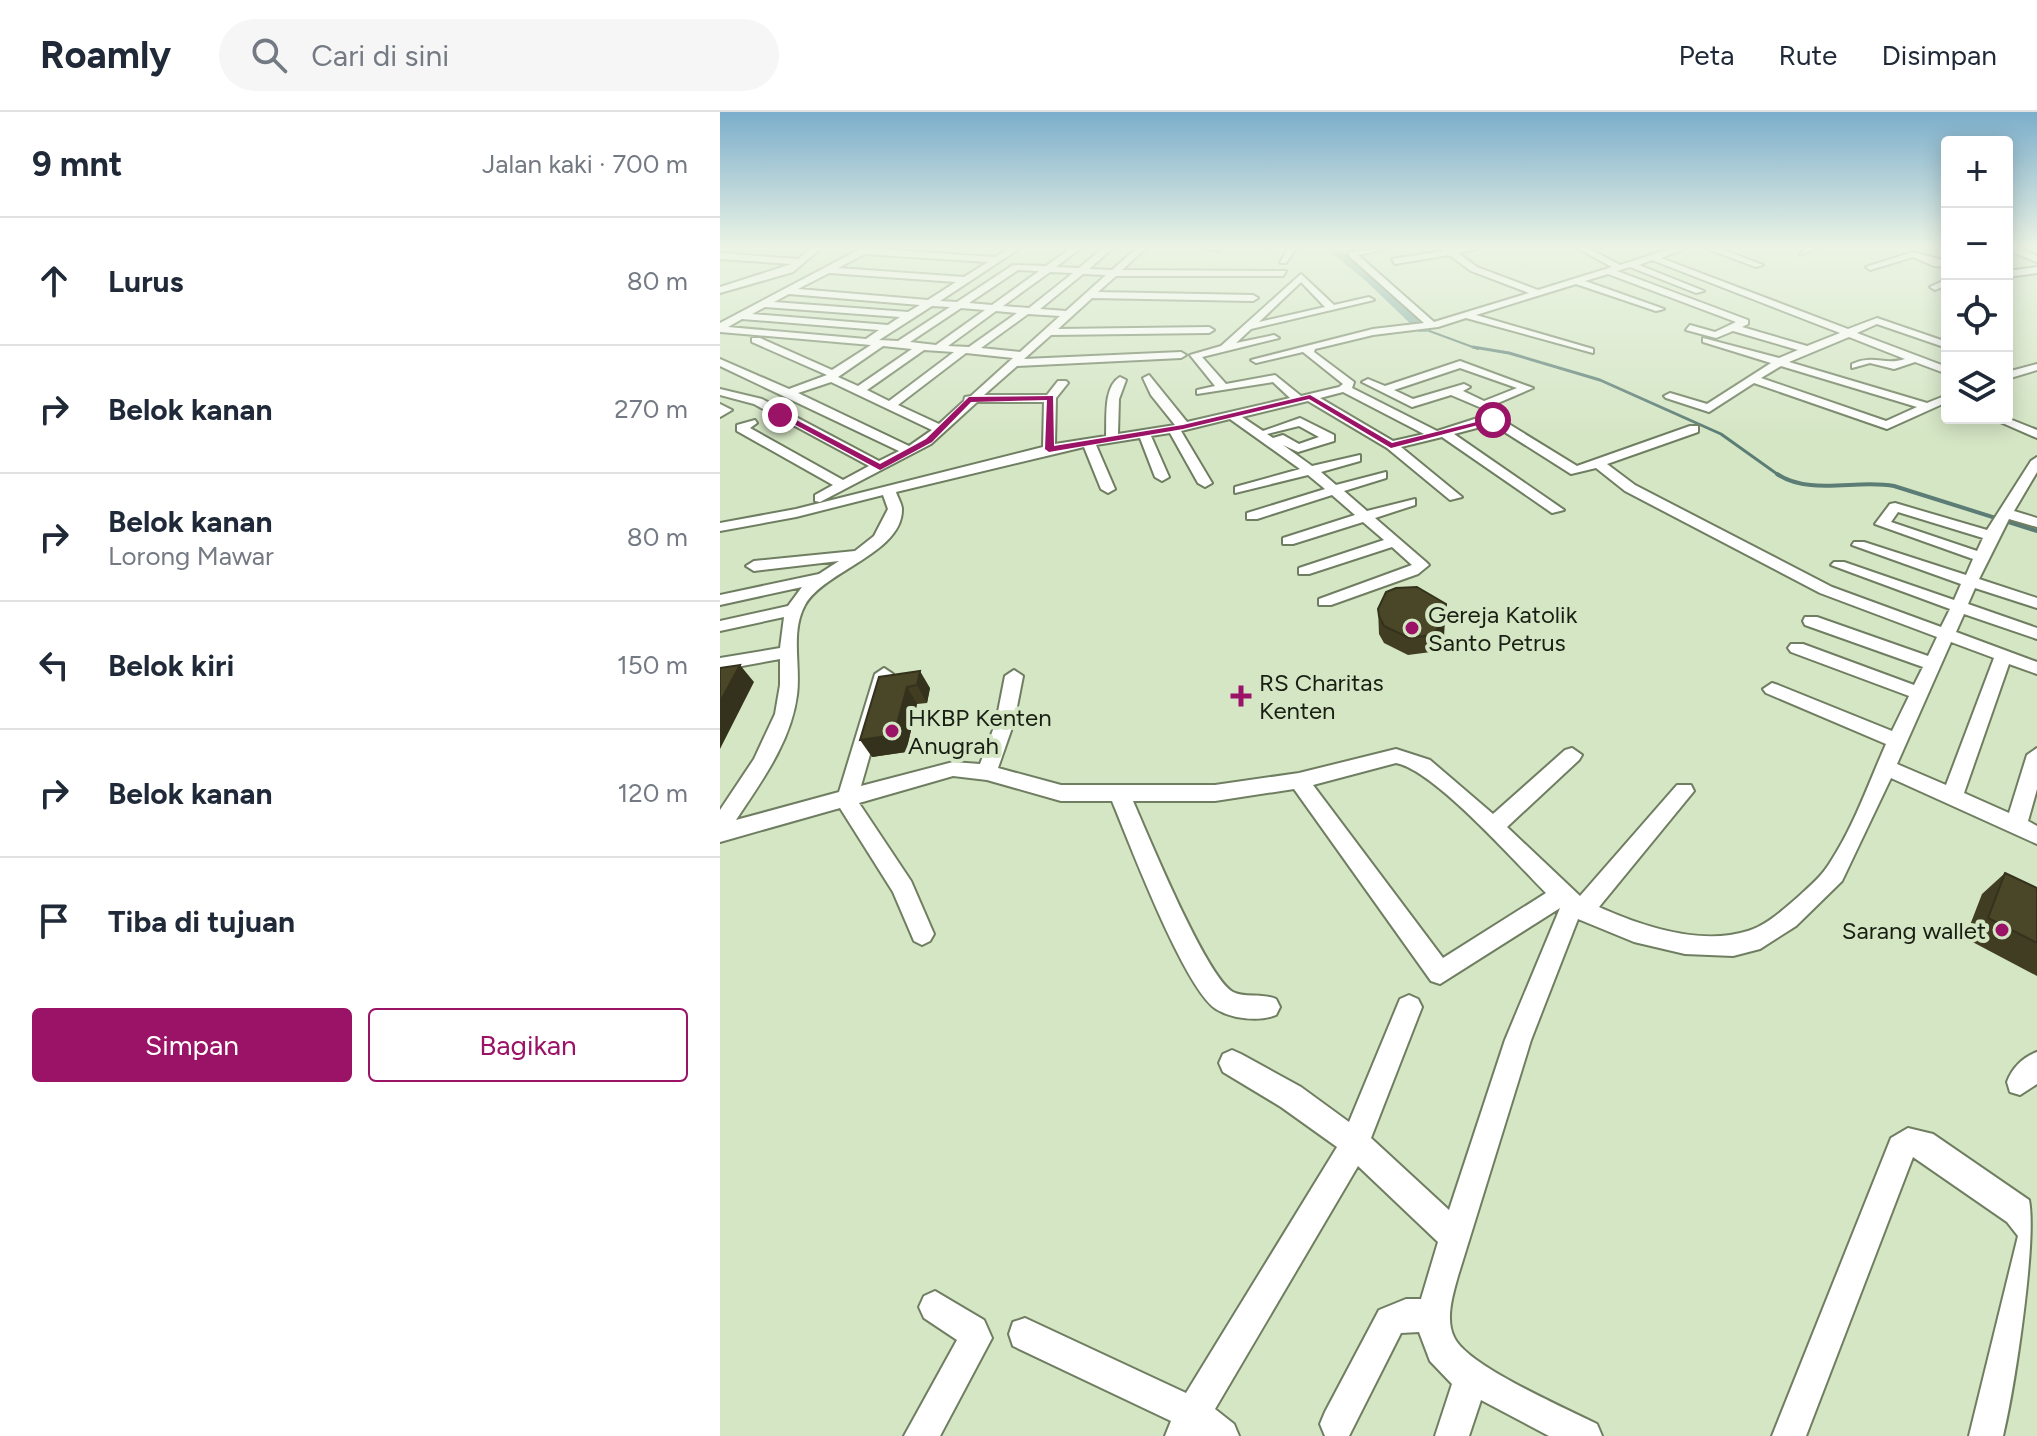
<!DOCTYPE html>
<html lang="id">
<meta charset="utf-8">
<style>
:root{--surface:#fff;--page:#f6f6f7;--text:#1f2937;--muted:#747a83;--line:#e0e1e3;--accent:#9a1366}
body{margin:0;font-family:Figtree,sans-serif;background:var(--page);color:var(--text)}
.controls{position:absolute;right:24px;top:24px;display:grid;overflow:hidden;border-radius:8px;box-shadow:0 4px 20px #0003}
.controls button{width:72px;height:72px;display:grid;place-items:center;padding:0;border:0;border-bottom:2px solid var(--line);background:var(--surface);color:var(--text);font:40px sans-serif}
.stop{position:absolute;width:24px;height:24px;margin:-18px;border:6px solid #9a1366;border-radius:50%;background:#fff}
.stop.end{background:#9a1366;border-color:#fff;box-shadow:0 2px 8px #0008}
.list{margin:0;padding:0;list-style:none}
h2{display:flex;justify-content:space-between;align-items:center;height:104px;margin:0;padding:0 32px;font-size:34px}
h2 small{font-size:26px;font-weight:400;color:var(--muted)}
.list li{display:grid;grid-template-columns:52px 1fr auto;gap:24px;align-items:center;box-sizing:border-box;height:128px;padding:0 32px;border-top:2px solid var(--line)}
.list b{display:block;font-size:30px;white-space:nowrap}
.list p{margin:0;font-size:26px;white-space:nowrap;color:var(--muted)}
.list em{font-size:26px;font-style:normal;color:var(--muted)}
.actions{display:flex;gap:16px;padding:24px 32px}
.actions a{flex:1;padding:18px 0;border:2px solid var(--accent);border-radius:8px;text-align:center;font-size:28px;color:var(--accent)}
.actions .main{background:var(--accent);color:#fff}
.icon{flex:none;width:44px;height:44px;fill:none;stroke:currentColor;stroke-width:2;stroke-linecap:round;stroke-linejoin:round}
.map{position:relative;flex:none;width:1317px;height:1324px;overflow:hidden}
header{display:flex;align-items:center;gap:48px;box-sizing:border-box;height:112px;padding:0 40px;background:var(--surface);border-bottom:2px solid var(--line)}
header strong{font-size:38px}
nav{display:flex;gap:44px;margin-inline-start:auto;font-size:28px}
.search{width:560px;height:72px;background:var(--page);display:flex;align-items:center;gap:20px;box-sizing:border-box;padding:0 28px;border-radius:44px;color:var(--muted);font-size:30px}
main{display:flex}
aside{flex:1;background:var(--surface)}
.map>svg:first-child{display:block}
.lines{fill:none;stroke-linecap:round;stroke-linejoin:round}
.stream-far2{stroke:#5c7d76;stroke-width:2}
.stream-far1{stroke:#5c7d76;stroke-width:3}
.stream{stroke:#5c7d76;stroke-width:4}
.river{fill:#79a5a0;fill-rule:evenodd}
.minor-casing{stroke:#6f7e61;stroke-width:4}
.minor{fill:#fff;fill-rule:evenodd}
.wall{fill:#403d22}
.shaded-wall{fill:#34321c}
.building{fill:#4a4728;stroke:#34321c;stroke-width:2}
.route{fill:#9a1366}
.poi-dot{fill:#9a1366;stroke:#d5e6c5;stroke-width:3}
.labels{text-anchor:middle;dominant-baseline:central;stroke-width:8;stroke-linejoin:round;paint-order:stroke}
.poi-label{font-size:24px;fill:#191f13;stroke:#d5e6c5;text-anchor:start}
</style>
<header>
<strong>Roamly</strong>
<div class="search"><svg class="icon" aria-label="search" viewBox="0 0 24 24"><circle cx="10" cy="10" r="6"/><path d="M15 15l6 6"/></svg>Cari di sini</div>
<nav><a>Peta</a><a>Rute</a><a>Disimpan</a></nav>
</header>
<main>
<aside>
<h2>9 mnt<small>Jalan kaki · 700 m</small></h2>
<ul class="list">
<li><svg class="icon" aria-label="ahead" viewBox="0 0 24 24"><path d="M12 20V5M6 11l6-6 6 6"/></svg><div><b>Lurus</b></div><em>80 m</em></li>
<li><svg class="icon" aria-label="right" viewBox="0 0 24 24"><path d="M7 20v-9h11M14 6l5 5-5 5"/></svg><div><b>Belok kanan</b></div><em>270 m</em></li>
<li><svg class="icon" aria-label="right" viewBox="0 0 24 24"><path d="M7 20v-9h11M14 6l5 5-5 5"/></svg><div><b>Belok kanan</b><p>Lorong Mawar</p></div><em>80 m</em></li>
<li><svg class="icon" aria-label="left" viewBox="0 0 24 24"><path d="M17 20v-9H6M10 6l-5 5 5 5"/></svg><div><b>Belok kiri</b></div><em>150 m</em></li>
<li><svg class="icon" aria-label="right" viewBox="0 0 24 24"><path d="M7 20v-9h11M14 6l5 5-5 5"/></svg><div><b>Belok kanan</b></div><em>120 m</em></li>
<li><svg class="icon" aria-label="arrive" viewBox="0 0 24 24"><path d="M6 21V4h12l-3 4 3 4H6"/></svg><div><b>Tiba di tujuan</b></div></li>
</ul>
<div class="actions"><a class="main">Simpan</a><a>Bagikan</a></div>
</aside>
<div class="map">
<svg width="1317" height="1324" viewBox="0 0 1317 1324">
<rect width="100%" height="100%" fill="#d5e6c5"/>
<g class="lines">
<path class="stream-far2" d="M704,217l54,20"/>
<path class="stream-far1" d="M753,235l36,6 91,27 121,54 59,42"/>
<path class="stream" d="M1057,362c32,22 81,5 117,12l143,45"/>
<path class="river" d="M606,136c33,0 79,55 103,78v6h-10l-53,-51z"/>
<defs>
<path id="minor" d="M91,136h10l-28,24 -73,21v-6l72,-23 -72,-5v-6l78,6z
M142,136l133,9 15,-9h10l-80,53 17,1 56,-37 33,1 25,-18h10l-25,19 23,1 24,-20h10l-24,21 23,1 25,-22h9l-24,22 164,1 -3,5h-167l-18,16 155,3 5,3 -5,3 -161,-3 -34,31 151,-2 5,3 -5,3 -158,2 -27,24 157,-7 5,3 -5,3 -164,8 -33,29h63l11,-14h8l2,2 -12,15 -1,46 51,-8c1,-18 -3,-49 14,-59l6,3 -7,19 -1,35 57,-9 -24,-30 -8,-17 6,-3 38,47 103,-24 -17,-16 -76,12v-4l18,-4 -25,-31 31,-9 80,-72 33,31 35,-8 5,3 -123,29 -15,14 38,-8 5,3 -77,19 24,27 49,-9 26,21 38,-9 4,-3 -40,-32 -47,11 -5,-3 122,-31 51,-6 -75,-67v-4l40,-4 -31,7 76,67 95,-29 -58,-22 -22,-16 -54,9 -3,-5 51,-8 -2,-3h38l-21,5 19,14 61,23 74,-23 -35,-19h11l32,17 53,-17h14l-26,10 187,71 29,-11 70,24v6l-70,-24 -20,9 90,34v7l-32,-12 -21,7 -24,-6 -18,5v-4c22,-10 33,2 53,-5l-56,-22 -60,25 138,41 20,-8v7l-60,27 -133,-46 -45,29 -43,-14 -2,-2 6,-3 37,11 64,-41 -68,-21v-4l76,20 19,-8 -65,-19 -17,7 -30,-8 4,-5 25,7 21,-10 -128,-48 -23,7 79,28 -8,2 -80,-27 -100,31 117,34v4l-127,-35 -28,9 -65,8 -58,14 -1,3 40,30 -2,6 85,43 47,-15 15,2 78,48 113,-40h8v6l-91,32 28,21 197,102 109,40 9,-18 -119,-44 3,-3h10l110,38 7,-16 -109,-39 2,-3h10l102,33 7,-16 -98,-35 15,-20 5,-1 92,27 44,-69 6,-4v15l-23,39 23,7v9l-28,-8 -30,60 58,19v10l-62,-20 -7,16 69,24v11l-73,-25 -8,18 81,30v12l-28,-10 -45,129 45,20 18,-58 10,-7v41l-9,32 9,5v18l-146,-66 -49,103 -46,45 -36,23 -27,7 -48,-2 -51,-12 -56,-23 -47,121 -73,236c-5,18 -13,43 -4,61 13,29 112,71 143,87l5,12h-53l-68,-36 -12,36h-34l17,-52 -22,-23 -11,-29 -18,1 -52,103h-24l-5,-12 5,-12 54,-102 27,-11h15l17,-57 -80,-76 -143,243 19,15 5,12h-74l6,-15 -158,-75 -4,-12 4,-12 12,-4 161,75 151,-246 -56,-40 -58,-35 -4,-9 4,-9 9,-4 9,4 60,33 48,35 51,-123 9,-4 9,4 4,8 -51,131 78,72 56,-170 55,-132 -120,76 -9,-3 -137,-192 -79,12h-82c15,34 73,176 100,191 12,6 30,1 43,7l4,8 -4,8c-17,7 -44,4 -60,-6 -32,-21 -87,-167 -104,-208h-51l-74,-21 -34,-4 -94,27 52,78 23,53 -4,7 -8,4 -8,-4 -21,-49 -53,-84 -120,34v-32l34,-51 21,-45 5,-29v-26l-60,11v-12l60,-10 4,-31 -64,14v-10l68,-15 14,-19 -82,18v-10l99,-21 20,-13 -85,10 -8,-5 8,-5 101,-10 19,-15 14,-27 -5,-14 -87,22 -76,14v-8l76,-14 247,-62 1,-45h-67l-46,42 -111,58 -5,-1v-6l18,-10 -96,-54v-6l18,-5 2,3 -7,5 93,52 26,-14 -115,-62 -34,-9v-6l42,10 117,62 20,-10 -179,-85v-7l69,30 38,-14 -75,-33v-4h8l72,32 39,-25 -151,-13v-9zM145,142l123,8 -24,15 -126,-9zM932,148l188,73 -33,13 -65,-19 6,-3v-4l-131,-49 13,-4 66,26 8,-2 -65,-26zM298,158l21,1 -47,34 -23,-2zM330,160l23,1 -44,35 -26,-2zM109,161l127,9 -28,18 -130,-11zM363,162l23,1 -40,36 -26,-2zM581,170l24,25 -66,15zM69,182l131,11 -12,7 -134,-10zM212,194l18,1 -52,34 -19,-1zM45,195l135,10 -12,8 -136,-11zM241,196l24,2 -49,35 -26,-3zM276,199l21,2 -48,34 -21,-1zM308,202l32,2 -40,36 -39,-4zM22,207l137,11 -13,9 -138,-12zM163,234l29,3 -54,37 -20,-9zM204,238l30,2 -65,49 -22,-11zM246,241l47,5 -42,38 -6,1 -1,4 -25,23 -41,-19zM1061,254l136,41 -31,14 -125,-43zM111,270l101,48 -23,16 -111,-53zM623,280l81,42 -31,7 -73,-43zM588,289l79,47 63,52 12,-3 -61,-50 41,-10 110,76 12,-3 -110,-76 38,-10 79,50 25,-6 29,23 195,102 117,44 -9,19 -111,-39h-12l-2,4 2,4 118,42 -9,18 -111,-41h-12l-3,4 3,4 118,44 -17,35 -114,-46 -6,-2 -9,6 3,4 120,51c-17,38 -32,82 -55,117 -8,14 -21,25 -33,36 -14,12 -32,29 -50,34 -47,15 -107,-5 -149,-24l95,-116 -3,-6h-14l-97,111 -73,-69 72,-67 3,-5 -10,-7 -7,2 -72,64 -63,-54 -34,-11 -97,24 -84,12h-154l-63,-17 16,-46 9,-46 -9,-6 -9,6 -9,46 -16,42 -27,-2 -92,24 32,-112 -9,-6 -9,6 -36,118 -103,28c25,-38 55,-78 61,-125 4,-29 -7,-63 8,-90 19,-34 98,-52 97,-96 0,-5 -5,-13 -6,-17l188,-45 17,42 7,4 7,-4 -19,-44 44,-7 15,39 7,4 7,-4 -18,-41 19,-3 28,50 7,4 7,-4 -31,-52 49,-12 70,50 -65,18v6l73,-18 17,14 -78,24v6h10l75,-24 23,20 -72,23v6h10l70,-22 21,18 -85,28v6h10l83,-27 20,18 -93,34v6h12l87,-31 11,-9 -3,-3 -51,-44 40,-13v-6l-48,12 -23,-20 42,-13v-6l-50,13 -15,-13 39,-11v-6l-48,11 -29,-21 15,7 36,-11v-6l-34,-17 -37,13 -21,-14zM579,314l20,11 -20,7 -16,-9 -10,3 -6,-4zM1178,400l85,26 -6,13 -86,-29zM1231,530l43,16 -48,127 -49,-21zM676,651c38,7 119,99 150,130l-103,65 -130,-173z
M482,136h21v1l-4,2z
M568,136h8l-10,15h-6z
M985,136h13l45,17 -7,2z
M1086,136h11l-17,7z
M1298,136l19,8v6l-30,-12z
M1193,140l34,9v6l-13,-1 -21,-9 -43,13 -4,-3z
M1317,155v6l-30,4v-6z
M1227,167v6l-12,5 -5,-3z
M740,249l73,27 -49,21 -33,-14 -39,12 -50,-25 6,-3 17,7zM740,256l57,20 -33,13 -21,-10 7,-4 -6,-3 -51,15 -19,-9z
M1317,252v6l-30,9v-7z
M0,292l12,6 -12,7z
M1271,306h16l30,12v8z
M1317,940v32l-17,11 -10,-3 -3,-10c5,-14 16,-25 30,-30z
M1188,1016l25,6 96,66c8,40 -14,186 -26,236h-34l49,-200 -11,-14 -94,-65 -107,279h-34l119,-298z
M215,1179l49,29 8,18 -52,98h-36l53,-96 -33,-22 -5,-11 5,-11z"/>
</defs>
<use href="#minor" class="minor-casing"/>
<use href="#minor" class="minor"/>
</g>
<path class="wall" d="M658,497l66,28 -13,15 -23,3 -24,-12 -5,-9z
M159,565l51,11 -3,15 -10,1 -11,48 -34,5z
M1285,761l32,15v88l-72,-38 17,-44z"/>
<path class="shaded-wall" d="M725,508l-1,17 -13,15 1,-17z
M20,553l14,17 -34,67v-47z
M200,559l10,17 -3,15 -10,-18z
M187,575l10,17 -11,48 -34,5 -12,-17z"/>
<path class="building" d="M697,475l29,17 -1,16 -13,15 -23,3 -25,-12 -5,-10 -1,-7 8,-17 10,-4z
M20,553l-20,37v-34z
M200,559l-3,14 -10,2 -13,48 -34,5 19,-63z
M1285,761l32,15v55l-49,-25z"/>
<linearGradient id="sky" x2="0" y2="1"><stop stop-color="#7baecb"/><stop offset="0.42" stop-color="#ecf4e5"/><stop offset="1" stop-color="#ecf4e5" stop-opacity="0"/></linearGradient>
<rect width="1317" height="322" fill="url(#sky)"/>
<path class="route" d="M590,283l82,48 101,-25 4,2 -106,28 -82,-49 -126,30 -134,23 -4,-3 2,-49 -76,2 -39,40 -52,28 -103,-55 6,-2 97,51 46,-25 43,-42 84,-1 1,50 129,-21z"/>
<g class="poi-dot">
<circle cx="692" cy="516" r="8"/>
<path d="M517 572h8v8h8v8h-8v8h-8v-8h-8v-8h8z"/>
<circle cx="172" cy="619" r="8"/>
<circle cx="1282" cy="818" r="8"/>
</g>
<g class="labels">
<g class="poi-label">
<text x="708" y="502">Gereja Katolik<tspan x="708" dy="28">Santo Petrus</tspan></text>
<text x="539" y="570">RS Charitas<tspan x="539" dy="28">Kenten</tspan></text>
<text x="188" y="605">HKBP Kenten<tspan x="188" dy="28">Anugrah</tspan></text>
<text x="1266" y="818" text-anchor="end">Sarang wallet</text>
</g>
</g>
</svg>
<div class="controls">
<button>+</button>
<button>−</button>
<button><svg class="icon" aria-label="locate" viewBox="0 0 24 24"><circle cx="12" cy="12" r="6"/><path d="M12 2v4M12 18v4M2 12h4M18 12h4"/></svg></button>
<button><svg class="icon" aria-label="layers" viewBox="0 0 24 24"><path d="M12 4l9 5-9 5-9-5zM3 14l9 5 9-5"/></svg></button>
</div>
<div class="stop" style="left:773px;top:308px"></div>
<div class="stop end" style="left:60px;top:303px"></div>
</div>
</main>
